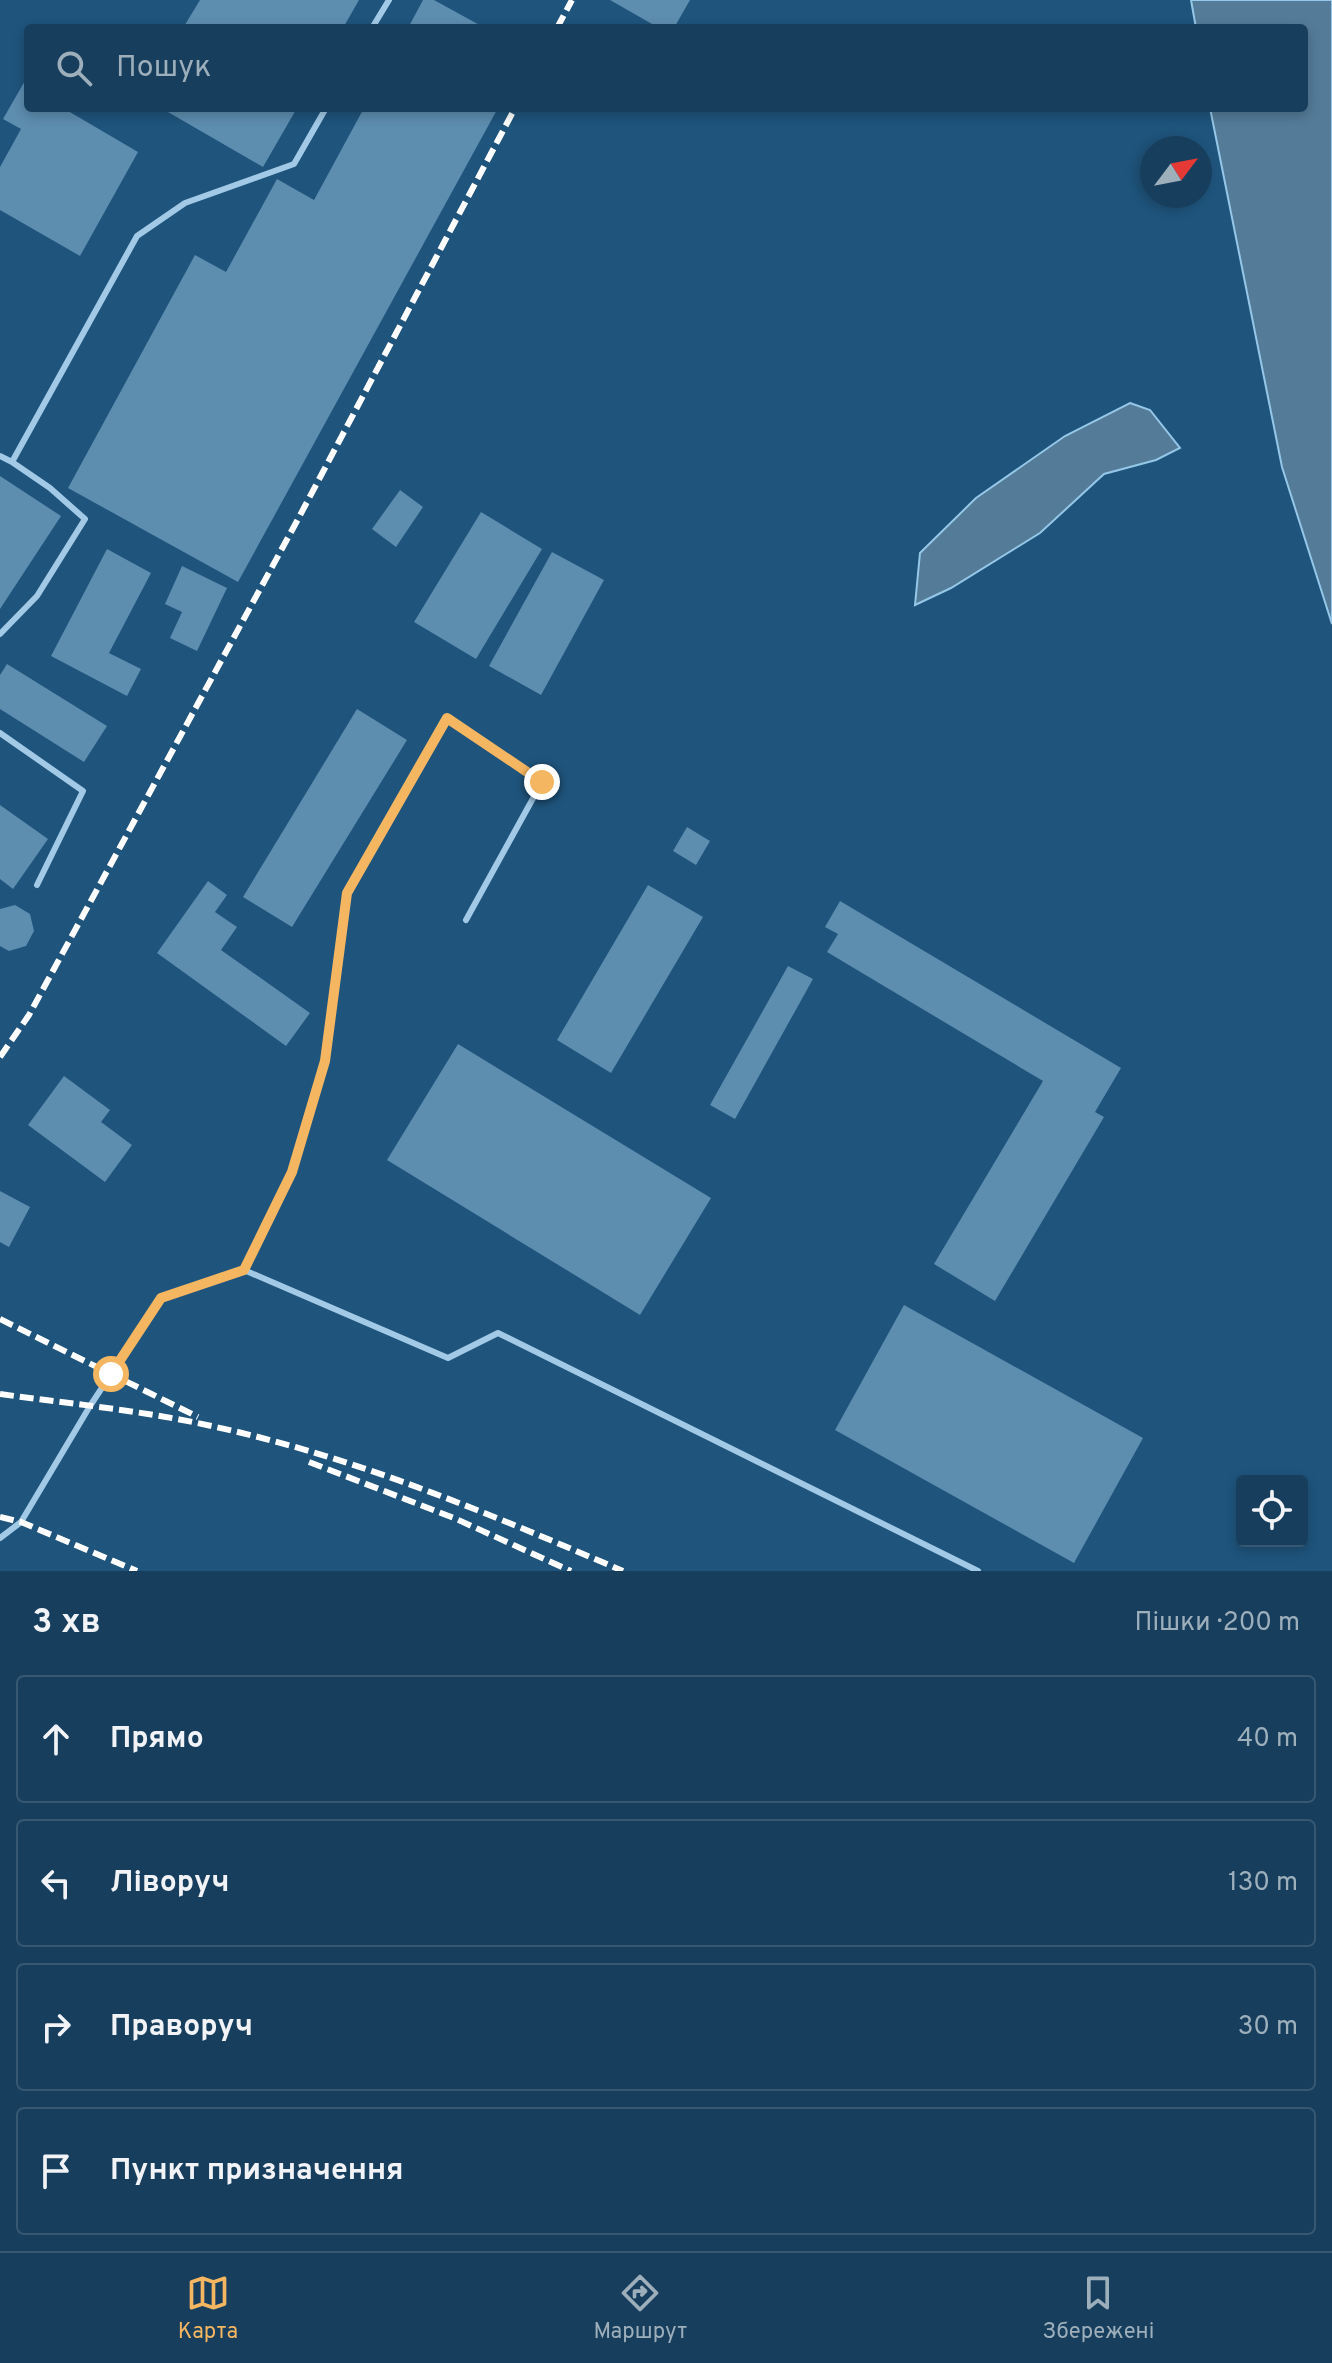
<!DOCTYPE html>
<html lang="uk">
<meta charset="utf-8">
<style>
:root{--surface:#173f5d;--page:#244a66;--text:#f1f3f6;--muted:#9eafbc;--line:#365872;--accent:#f5b662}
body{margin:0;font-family:Overpass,sans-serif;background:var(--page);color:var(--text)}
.controls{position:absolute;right:24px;bottom:24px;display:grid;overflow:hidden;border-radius:8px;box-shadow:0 4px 12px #0003}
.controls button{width:72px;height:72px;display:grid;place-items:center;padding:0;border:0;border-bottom:2px solid var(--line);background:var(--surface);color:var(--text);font:40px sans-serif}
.compass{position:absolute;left:1140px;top:136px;width:72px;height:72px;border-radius:50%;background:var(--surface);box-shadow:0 4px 12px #0003;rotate:58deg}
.stop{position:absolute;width:24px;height:24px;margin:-18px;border:6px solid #f5b662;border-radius:50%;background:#fff}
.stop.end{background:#f5b662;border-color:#fff;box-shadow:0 2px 8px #0008}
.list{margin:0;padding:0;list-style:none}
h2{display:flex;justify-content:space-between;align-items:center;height:104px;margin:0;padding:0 32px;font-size:34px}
h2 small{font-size:26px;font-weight:400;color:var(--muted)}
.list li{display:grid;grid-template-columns:52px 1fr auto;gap:24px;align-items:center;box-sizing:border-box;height:128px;margin:0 16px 16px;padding:0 16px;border:2px solid var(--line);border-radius:8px}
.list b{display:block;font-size:30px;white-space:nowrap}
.list em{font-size:26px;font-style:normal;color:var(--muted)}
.icon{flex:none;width:44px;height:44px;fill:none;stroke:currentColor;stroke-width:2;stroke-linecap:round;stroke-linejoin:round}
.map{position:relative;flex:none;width:1332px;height:1571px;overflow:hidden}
.search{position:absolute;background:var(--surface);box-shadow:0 4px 12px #0003;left:24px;right:24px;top:24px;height:88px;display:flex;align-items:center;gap:20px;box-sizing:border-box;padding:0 28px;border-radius:8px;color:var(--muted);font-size:30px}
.sheet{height:680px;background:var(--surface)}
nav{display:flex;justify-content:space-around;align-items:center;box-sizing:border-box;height:112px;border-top:2px solid var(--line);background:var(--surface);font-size:22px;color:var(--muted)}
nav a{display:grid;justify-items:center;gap:4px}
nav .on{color:var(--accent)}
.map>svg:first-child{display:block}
.water{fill:#547b98;stroke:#95c7e8;stroke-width:2}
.building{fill:#5d8daf}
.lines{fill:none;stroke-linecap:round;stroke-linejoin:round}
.service{stroke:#a2cae7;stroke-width:6}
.rail{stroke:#fff;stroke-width:6;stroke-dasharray:14 6;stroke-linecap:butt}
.route{stroke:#f5b662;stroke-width:10}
</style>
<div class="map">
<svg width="1332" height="1571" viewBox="0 0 1332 1571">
<rect width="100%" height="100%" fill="#1f547c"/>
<path class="water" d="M1191,0h141v624l-50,-157 -72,-359h94v-80h-108z
M1130,403l20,7 30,38 -24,12 -52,14 -64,59 -89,55 -36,17 5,-52 56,-55 89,-62z"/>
<path class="building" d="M200,0h159l-16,28h-160z
M423,0h11l51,28h-77z
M610,0h80l-16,28h-15z
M26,79l2,1v28h35l75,44 -58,104 -80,-46v-43l21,-38 -18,-10z
M161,108h136l-34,59z
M364,108h134l-260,474 -170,-94 127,-233 31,17 51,-93 37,21z
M0,476l61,40 -61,93z
M400,490l23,17 -27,40 -24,-18z
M481,512l61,37 -66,110 -62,-37z
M107,549l44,24 -42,80 32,16 -14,27 -76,-40z
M552,552l52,28 -63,115 -52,-29z
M182,566l45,22 -30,63 -27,-13 12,-26 -17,-8z
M7,664l100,62 -23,36 -84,-53v-34z
M357,709l50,31 -115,187 -49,-30z
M0,805l48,34 -35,50 -13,-10z
M687,827l23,14 -14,24 -23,-14z
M208,881l19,14 -12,17 22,15 -16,23 89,63 -24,33 -129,-93z
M648,885l55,32 -92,156 -54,-33z
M840,901l281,167 -26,44 9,5 -109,184 -61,-37 109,-183 -216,-129 11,-18 -13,-7z
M15,905l15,9 4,17 -8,15 -17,5 -9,-5v-37z
M788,966l25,13 -78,140 -25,-14z
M458,1044l253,154 -71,117 -253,-155z
M64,1076l46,34 -9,12 31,23 -27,37 -77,-57z
M0,1191l30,16 -21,40 -9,-5z
M904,1305l239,133 -69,125 -239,-133z"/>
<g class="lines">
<path class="service" d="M372,28l17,-28
M0,456l12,6
M0,634l37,-38 48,-77 -35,-31 -38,-26 125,-226 48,-33 109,-39 32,-56
M0,733l83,58 -46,94
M244,1270l48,-98 33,-111 22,-168 100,-175 95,64 -76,138
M0,1538l21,-16 69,-116 71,-108 83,-28 204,88 50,-25 480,238"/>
<path class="rail" d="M557,28l15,-28
M0,1057l29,-42 268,-494 218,-413
M0,1319l198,98
M0,1394c72,10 146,17 216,33 142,31 274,87 407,144
M309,1462l145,56 117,53
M0,1517l21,5 116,49"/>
</g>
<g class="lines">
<path class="route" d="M111,1374l50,-76 83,-28 48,-98 33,-111 22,-168 100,-175 95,64"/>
</g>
</svg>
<div class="controls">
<button><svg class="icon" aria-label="locate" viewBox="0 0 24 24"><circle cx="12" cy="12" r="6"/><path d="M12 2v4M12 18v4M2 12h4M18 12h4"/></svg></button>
</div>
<svg class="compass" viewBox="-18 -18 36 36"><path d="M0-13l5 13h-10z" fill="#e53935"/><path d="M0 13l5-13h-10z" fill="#9eafbc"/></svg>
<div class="stop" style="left:111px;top:1374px"></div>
<div class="stop end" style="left:542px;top:782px"></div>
<div class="search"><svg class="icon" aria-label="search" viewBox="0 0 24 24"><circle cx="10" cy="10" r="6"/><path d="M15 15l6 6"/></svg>Пошук</div>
</div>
<section class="sheet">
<h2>3 хв<small>Пішки · 200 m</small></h2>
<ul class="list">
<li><svg class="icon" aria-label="ahead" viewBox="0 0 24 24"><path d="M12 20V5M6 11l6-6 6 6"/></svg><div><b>Прямо</b></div><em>40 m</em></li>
<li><svg class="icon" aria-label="left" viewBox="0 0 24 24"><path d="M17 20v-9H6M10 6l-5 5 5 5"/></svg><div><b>Ліворуч</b></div><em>130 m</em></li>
<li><svg class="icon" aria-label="right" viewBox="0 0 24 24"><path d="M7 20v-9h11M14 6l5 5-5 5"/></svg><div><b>Праворуч</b></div><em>30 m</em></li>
<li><svg class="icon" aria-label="arrive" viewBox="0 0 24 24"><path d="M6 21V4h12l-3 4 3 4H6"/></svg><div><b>Пункт призначення</b></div></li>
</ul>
</section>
<nav>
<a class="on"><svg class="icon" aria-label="map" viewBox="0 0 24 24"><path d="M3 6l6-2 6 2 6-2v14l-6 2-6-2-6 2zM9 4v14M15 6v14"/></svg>Карта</a>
<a><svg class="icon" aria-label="directions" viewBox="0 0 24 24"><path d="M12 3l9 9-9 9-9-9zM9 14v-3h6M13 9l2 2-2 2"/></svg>Маршрут</a>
<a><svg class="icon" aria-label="saved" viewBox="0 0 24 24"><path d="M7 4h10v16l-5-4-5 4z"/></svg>Збережені</a>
</nav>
